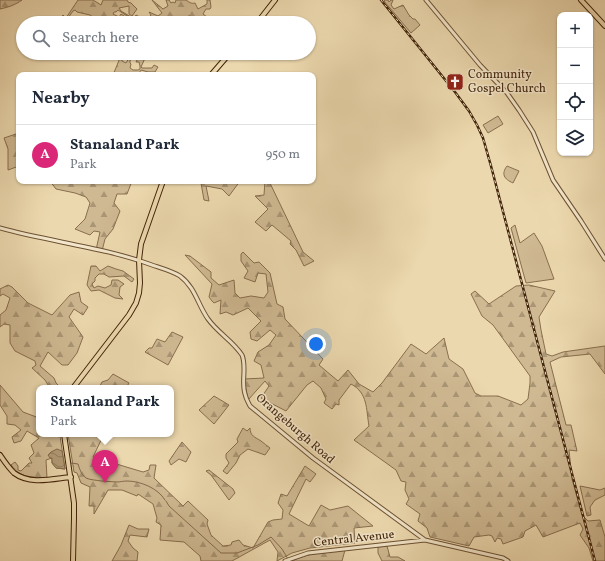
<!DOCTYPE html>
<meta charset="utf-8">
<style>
:root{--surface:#fff;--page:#f6f6f7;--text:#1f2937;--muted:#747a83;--line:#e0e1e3;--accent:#db2777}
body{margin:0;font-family:Vollkorn,serif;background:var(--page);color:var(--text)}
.controls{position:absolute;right:12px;top:12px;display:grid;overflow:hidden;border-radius:8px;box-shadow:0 1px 3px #0004}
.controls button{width:36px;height:36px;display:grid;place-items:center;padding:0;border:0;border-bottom:1px solid var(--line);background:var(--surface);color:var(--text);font:20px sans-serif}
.you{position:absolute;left:316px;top:344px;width:14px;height:14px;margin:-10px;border:3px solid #fff;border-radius:50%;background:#1a73e8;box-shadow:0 0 0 6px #1a73e833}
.badge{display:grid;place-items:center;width:26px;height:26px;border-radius:50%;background:var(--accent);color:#fff;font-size:13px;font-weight:700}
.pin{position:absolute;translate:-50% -33px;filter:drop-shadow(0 1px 2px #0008)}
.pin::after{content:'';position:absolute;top:21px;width:14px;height:12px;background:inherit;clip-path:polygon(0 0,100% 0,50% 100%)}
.popup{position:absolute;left:36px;top:385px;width:138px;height:52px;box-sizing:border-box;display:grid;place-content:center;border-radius:8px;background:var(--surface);filter:drop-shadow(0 1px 3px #0005);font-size:13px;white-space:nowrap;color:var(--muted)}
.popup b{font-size:15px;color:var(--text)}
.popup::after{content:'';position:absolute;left:50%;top:100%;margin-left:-8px;border:8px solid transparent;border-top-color:var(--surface)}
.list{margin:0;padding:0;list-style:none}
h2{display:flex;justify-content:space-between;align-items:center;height:52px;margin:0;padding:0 16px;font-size:17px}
h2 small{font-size:13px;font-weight:400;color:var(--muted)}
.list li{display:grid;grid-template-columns:26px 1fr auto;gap:12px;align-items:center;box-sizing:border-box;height:60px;padding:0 16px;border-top:1px solid var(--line)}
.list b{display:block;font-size:15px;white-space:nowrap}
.list p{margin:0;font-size:13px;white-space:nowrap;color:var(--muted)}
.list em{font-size:13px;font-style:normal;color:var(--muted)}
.icon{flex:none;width:22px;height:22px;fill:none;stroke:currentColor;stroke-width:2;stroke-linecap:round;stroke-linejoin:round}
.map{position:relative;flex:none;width:605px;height:561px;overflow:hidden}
.search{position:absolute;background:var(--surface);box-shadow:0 1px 3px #0004;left:16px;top:16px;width:300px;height:44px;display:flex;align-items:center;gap:10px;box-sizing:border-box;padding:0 14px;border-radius:22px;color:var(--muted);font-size:15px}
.panel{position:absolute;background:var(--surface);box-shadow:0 1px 3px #0004;left:16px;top:72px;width:300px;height:112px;border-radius:8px}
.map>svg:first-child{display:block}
.green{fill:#cfb992;stroke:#886e4e}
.forest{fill:url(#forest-firs);stroke:#886e4e}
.water{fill:url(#water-waves);stroke:#856b4b}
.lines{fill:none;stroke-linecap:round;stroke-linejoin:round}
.stream{stroke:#856b4b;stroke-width:1}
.minor-casing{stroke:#6c5133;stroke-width:5}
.major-casing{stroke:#42240a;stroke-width:6}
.minor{stroke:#f3e6ca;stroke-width:3}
.major{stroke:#ecd8ae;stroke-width:4}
.rail-casing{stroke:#42240a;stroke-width:2.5}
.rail{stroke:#f3e6ca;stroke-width:1;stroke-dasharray:3;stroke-linecap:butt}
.labels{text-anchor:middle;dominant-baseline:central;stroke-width:3;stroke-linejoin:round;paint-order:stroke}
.poi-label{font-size:12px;fill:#42240a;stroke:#f3e6ca;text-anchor:start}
.street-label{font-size:12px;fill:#42240a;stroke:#f3e6ca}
</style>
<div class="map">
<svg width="605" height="561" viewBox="0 0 605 561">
<defs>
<pattern id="forest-firs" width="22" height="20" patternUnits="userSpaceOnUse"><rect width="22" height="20" fill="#cfb992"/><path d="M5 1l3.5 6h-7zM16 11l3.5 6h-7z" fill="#aa9675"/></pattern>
<pattern id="water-waves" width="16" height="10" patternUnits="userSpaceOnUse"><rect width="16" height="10" fill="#b29b76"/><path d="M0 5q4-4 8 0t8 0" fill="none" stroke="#927e5f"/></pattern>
</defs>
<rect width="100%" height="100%" fill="#ecd8ae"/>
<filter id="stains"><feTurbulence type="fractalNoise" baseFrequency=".005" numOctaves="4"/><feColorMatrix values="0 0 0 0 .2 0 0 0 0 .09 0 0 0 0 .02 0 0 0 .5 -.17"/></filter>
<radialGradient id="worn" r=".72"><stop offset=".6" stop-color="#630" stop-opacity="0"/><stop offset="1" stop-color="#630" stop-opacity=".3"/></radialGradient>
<path class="green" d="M498,116l5,8 -15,9 -5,-8z
M507,166l12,5 -6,12c-9,-4 -12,-9 -6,-17z
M515,225l5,18 14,-10 8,13 12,33 -28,4 -15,-55z"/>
<path class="forest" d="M0,0h22c-7,5 -13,7 -22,9z
M78,0h15l8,5 2,-5h24l1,2 3,1 6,6 -5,7 -3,-2v-8l-10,2 2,3 10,6 -1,1 -12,-8 -2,2h-2l-1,2 6,3 2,-3 9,6 -1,3h-8l-5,-3h-5l-2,-2 -1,1 -3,4h-5l-2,-1 -2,1 1,-3 -7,-5 -13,-3 -2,-2 -2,1 -8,11 -4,-4 2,-3 3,3z
M152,0l11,9 5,-3 -2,-6h3l2,3 2,-1 2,1 1,-3h10c3,2 5,4 9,3l3,6 9,-5v-4h3l1,7 -1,2h-4l-3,5 4,3h3v1l-3,3 2,2h-16v-3l-3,-4h-2l-3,4 2,3h-4l-1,-5 -3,1 -3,-1 -1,3v2l-8,-2 -3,2h-18l-1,-1 -3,1 -3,-3 -7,1 4,-6 11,6 4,-6 -2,-3 9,4 4,-3z
M385,0h3l1,2 2,-2h2l-2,5 3,4 9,-4 6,10 4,4h2l5,6 -9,8 -27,-32z
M113,53h10l-2,4 1,4 4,2 3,-5 -4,-5h9l-4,8v2l1,1 -1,4 3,2h5l2,-1v-3l-1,-4h-3l1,-2 -2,-4 2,-3h2l7,3 -5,11 1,1h10l2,-3 4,2 -3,5h-7l-7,-2 -3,5h-25l7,-17z
M19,133v12l-3,3 3,4v14l-11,4v-21l-4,-11z
M50,181h82l-5,13h-10l-3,9 6,8 -7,18 -8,10 -3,12 -6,-1 4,-18 -6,-1 -4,4 -15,-6 10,-10 5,-16 -4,-6 -11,-4 -19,-4z
M197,181h43l-11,15 -7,-7 -16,-3 3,15 -5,-1 -3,-17z
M265,181h4l34,71 11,9 -10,5 -8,-16 -6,-6 1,-3 -19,-16 -6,6 -11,-9 13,-13 -13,-13 9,-1z
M243,252l11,11 5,-1 11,11 7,31 6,3 2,12 38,40 -4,6 19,16 10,-11 11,14 14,8 9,-9 29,-39 15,10 18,-16 5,21 14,10 12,24 6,3h17l23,9 7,-6 2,-16v-7l-37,-51 -11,-9 -11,-22 4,-3 14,13 27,-18 13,-1 26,6 -16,26 2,13 5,24 6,2 11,-4 42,-6v28l-15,-20 -29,3 -11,5 16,63h5l6,26 -8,-1 3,29 10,36 6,6 12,-1 5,17v24h-12l-4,-13 -9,-13 3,-6 -3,-6 -37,14 -7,-12 -11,6 -2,6 -20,7 -2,-5 -4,-1 -2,4 -3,-6 -3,-1 -15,2 -5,9 -39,-9 -3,-9 -9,-7 2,-7 -14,-10 3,-5 -4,-9 1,-8 -5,-1 -5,-11 -42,-30 15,-14c-3,-17 -1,-33 -18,-42l-12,16v5l-3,-1 -4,5 -8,-6 2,-4 -5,-11 -8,-7 -6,4 -21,26 -25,-13 8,-12 -4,-5 -17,19 -4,-21 20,-1 -3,-13 -7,-4 4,-9 11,-7 7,-10 -6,-5 -13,11 -6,-2 -1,-7 11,-11 -13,-13 -15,7 -7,-3 -6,2 1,-14 -7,3 -2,-2 -3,-4 3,-13 -27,-29 5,1 21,16v6l8,7 15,-5 1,13 5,5 11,-2 13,2 4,-6 -2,-18 -8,-1 -3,9 -11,-4 4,-7 -7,-10v-7z
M91,266h5l4,5 8,-5 8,3 7,2 11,8 -2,3 -8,-6 -15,1 -5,-3h-5l-4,4v3l-3,3 2,4 4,-2 7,2 6,-3 1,-5h6l6,4 -4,3 -1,8 4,4 -8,-1 -16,-8 -8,1 -4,-6z
M8,285l4,2 16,16 24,12 18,-20 9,-3 2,10 7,5 -5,8 -9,-6 -5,8 14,20 -6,16 -9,12h-6l-14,-13 -8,14 14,12 2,5 5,5h-11l-5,-8 -13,-12 4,-3 -1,-4 -20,-10 -5,-8v-18l-6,-1 -4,3v-12l6,-5 4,-12 -7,-4 -3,2v-7z
M172,332l11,5 -15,28 -23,-13 4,-4h3l5,-9 8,3z
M113,374l16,9 -3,5h-27l3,-6 6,-2z
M0,385l23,27 16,6v16h16l3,3 2,-1 5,33 -9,-1 -4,-5v-5l-6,2 1,18c-15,-1 -27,0 -36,-13l4,-3 3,4v4l3,1 8,-8h3l-3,-5 5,-5 -3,-8 8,-7 -12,-7 -6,10 -7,2 -2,-6 9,-7 -6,-5 -8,-1v-8l-7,-11z
M214,396l15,9 -15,19 -15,-14z
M243,428l4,3 3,-3c0,8 5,9 11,13 3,2 6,5 9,7l-5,7 -17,-6 -8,6 -4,8 -9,11 -4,-3 6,-8 -3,-5v-4l12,-12 -1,-3z
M68,434h36l-11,23 50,15 6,-2 1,-5h6l-2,13 29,28 5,-5 20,19 -1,4 4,11 12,11 8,-1 1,-3 7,-2 4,5 10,3 15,-26 5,-2 9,-1 1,-9 -5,-7 3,-9 6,2 18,-30 11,8 -6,8 -4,-3 -17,35 20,12 12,-21 9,5 18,-4 25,20 -19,2 1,15 -45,5 -18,5 -15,8 1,-9 -8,-12 -38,21h-31l-1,-5 -16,-14 -24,-2 1,-15 -5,-3 1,-4 -4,-14 -15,-10 -1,2 -15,-6h-14l-14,24v-8h-5l1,-19 -9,-4 -4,-10 -3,-1z
M182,442l9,10 -5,10 -7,-3 -8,6 -2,-4z
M209,470l24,19 2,4 -6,7 -18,-25 -5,-4z
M580,486l20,4 5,-2v7l-10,5 -5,7 1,8 -4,1z
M129,525l9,4h11l-2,8 -17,-2 -2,6 5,7 5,4 -1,9h-25l9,-16z
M387,546l3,11h8l7,4h-23l-4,-8v-6z
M345,550l-3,11h-50c16,-8 35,-9 53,-11z"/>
<path class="water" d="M57,449l5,2 3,18 -9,-1 -4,-5v-5h-2l-2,-3 3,-3z"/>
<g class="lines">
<path class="stream" d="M71,463l7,1c2,6 3,10 8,14 4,2 10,2 15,3 5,0 11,1 16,1 3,0 6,-1 10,-1 13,0 31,7 38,19
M166,501l3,5 52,47h16l21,-8 13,-8 11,12 6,10"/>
<defs>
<path id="minor" d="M426,0l54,65 27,28 12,17 14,22 20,48 28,41 24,38
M0,228c50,14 103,19 152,37 9,3 20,6 28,11 15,11 18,29 28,43 10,14 25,22 34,36 5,12 -1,26 3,39 1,5 3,8 5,12l63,52 112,82
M285,561l23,-8 117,-13 78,18 5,3"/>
<path id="major" d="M581,0l24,26
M257,23l18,-23
M211,75l19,-22
M73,388l56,-73 7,-12 3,-10 1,-10 -1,-23 2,-16 22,-63
M64,434l10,69v15l-1,43
M0,455c4,6 9,13 14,18 16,12 38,6 57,4"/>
</defs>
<use href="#minor" class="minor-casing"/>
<use href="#major" class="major-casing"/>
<use href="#minor" class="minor"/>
<use href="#major" class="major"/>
<defs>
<path id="rail" d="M381,0l74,92 14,19 8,14 6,13 8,28 104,395"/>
</defs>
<use href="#rail" class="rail-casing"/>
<use href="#rail" class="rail"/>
</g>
<defs>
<symbol id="church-square" viewBox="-11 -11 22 22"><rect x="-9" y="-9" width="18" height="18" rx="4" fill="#8f2418" stroke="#f3e6ca"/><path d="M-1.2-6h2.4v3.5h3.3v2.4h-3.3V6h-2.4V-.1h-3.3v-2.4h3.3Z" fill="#fff"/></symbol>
</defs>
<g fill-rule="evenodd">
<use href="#church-square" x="445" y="72" width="20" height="20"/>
</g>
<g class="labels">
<g class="poi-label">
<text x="468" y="75">Community<tspan x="468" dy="14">Gospel Church</tspan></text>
</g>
<g class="street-label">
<text transform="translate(295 429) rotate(41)">Orangeburgh Road</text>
<text transform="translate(354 539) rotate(-6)">Central Avenue</text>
</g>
</g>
<rect width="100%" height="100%" filter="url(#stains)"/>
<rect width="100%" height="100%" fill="url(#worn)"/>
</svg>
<div class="controls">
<button>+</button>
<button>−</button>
<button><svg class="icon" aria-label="locate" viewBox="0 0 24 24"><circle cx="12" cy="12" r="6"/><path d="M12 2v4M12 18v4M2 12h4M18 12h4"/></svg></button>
<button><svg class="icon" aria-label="layers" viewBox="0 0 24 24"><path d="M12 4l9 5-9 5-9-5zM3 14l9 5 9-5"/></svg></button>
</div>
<div class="you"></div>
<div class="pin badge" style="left:105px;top:483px">A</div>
<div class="popup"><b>Stanaland Park</b>Park</div>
<div class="search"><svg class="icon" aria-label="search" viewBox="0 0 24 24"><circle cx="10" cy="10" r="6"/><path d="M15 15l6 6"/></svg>Search here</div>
<section class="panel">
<h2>Nearby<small></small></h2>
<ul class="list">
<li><span class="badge">A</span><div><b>Stanaland Park</b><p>Park</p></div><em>950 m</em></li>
</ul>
</section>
</div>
